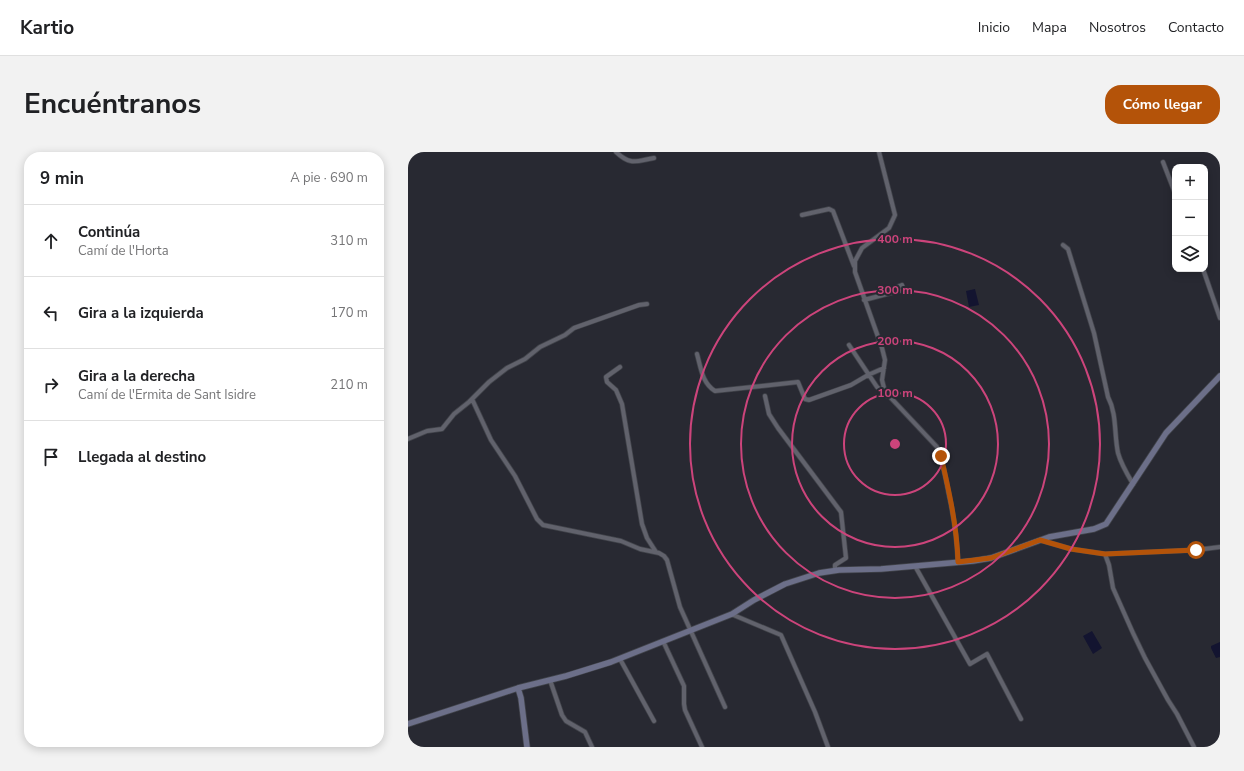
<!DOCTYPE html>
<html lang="es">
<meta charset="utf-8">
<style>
:root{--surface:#fff;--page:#f2f2f2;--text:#202124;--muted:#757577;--line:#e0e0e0;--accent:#b45309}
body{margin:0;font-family:"Nunito Sans",sans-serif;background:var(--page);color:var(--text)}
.controls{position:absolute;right:12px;top:12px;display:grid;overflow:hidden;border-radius:8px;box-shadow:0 2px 10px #0003}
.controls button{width:36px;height:36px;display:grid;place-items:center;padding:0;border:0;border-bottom:1px solid var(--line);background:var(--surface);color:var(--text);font:20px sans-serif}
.stop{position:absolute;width:12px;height:12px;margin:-9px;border:3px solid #b45309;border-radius:50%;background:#fff}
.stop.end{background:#b45309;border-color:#fff;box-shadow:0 1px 4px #0008}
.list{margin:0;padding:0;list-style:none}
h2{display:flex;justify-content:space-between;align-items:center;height:52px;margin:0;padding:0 16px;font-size:17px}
h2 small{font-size:13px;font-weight:400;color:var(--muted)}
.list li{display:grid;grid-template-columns:26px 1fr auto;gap:12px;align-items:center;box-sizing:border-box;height:72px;padding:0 16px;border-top:1px solid var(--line)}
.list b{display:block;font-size:15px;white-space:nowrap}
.list p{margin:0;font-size:13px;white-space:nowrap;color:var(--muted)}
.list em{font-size:13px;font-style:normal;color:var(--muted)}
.icon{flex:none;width:22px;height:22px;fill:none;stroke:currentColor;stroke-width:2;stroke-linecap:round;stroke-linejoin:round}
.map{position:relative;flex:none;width:812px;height:595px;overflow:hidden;border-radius:16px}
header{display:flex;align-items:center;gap:24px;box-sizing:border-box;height:56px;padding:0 20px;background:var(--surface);border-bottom:1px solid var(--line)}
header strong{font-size:19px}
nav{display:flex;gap:22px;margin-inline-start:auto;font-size:14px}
.intro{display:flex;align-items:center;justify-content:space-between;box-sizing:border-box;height:96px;padding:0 24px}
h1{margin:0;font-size:28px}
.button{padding:10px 18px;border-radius:16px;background:var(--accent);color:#fff;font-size:14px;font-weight:700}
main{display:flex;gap:24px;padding:0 24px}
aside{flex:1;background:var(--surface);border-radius:16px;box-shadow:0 2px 10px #0003}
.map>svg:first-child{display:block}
.water{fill:#131430}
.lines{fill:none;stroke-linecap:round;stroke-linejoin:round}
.street-casing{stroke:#42444b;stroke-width:5.5}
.secondary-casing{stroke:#42444b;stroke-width:7}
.street{stroke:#61626c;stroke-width:4}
.secondary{stroke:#6c6f89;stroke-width:5.5}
.route{stroke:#b45309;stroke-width:5}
.ring{fill:none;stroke:#cc447b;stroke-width:2}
.centre{fill:#cc447b;stroke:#282932;stroke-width:2}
.ring-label{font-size:12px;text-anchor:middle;font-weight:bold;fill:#cc447b;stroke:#282932;stroke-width:4;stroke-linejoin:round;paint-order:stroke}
</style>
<header>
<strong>Kartio</strong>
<nav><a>Inicio</a><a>Mapa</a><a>Nosotros</a><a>Contacto</a></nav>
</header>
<div class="intro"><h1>Encuéntranos</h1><a class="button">Cómo llegar</a></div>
<main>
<aside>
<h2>9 min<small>A pie · 690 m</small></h2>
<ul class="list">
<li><svg class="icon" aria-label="ahead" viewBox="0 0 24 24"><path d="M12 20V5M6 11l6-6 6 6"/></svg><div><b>Continúa</b><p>Camí de l'Horta</p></div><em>310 m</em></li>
<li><svg class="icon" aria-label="left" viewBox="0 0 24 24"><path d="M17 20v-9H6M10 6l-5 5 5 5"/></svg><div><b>Gira a la izquierda</b></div><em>170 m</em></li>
<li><svg class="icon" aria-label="right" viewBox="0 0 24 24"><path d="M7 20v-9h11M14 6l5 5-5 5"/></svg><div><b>Gira a la derecha</b><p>Camí de l'Ermita de Sant Isidre</p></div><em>210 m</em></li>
<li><svg class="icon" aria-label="arrive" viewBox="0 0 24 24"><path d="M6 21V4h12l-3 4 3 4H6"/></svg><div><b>Llegada al destino</b></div></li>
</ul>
</aside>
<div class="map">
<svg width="812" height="595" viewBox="0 0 812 595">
<rect width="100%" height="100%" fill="#282932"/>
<path class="water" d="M567,137l4,16 -10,2 -3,-16z
M684,479l10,17 -9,6 -10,-18z
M812,490v15l-4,1 -5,-10v-2z"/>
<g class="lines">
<defs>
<path id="street" d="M208,0c15,14 20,9 38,6
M471,0l16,63 -6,13 -27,20 -7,13v11l27,76 3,12 -3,20 2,8 7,10 46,49c6,15 9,32 12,48 5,22 8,44 9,67
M755,10l12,31
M394,63l27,-6 4,2 21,55
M655,93l5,4 26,84 14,64c9,17 6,37 10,56 3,11 9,21 15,31
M795,117l17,49
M456,148l38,-10 1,-2 -1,-3 -8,3 1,3
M441,193l28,42 10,9
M289,202c4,14 5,29 18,37l83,-9 7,17 4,1 42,-15 17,-10 16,-7
M212,215l-14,10 1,5 9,8 6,14 20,120 5,14 9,14
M357,244l4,18 9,14 63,84 5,46 -11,7v5
M64,247l19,41 24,36 22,43 6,6 78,16 19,8 19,4 5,3 3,4 13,47 45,100
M0,287l19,-8 15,-2 12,-15 15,-12 20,-20 18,-14 18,-9 15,-12 25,-12 9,-7 65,-23 8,-1
M632,388l31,9 34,5 91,-4 24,-3
M697,402l4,11 4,23 20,45 12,25 23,42 9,14 17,33
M507,414l55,98 17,-10 34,65
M323,462l50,21 34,77 13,35
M255,489l21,45v18l1,6 17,37
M212,507l34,62
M142,528l12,35 4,6 19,11 7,15
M810,595l2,-1"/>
<path id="secondary" d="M110,536l3,10 6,49
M0,572l110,-36 48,-12 45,-14 121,-48 22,-14 31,-16 34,-11 20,-3 42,-1 92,-8 18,-3 58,-21 45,-8 12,-5 60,-91 54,-57"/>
</defs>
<use href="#street" class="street-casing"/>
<use href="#secondary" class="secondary-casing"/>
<use href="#street" class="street"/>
<use href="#secondary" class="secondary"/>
</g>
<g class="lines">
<path class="route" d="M533,304c8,35 16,70 17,106l33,-4 49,-18 31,9 34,5 91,-4"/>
</g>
<g class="ring">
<circle cx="487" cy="292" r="51"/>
<circle cx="487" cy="292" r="103"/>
<circle cx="487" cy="292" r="154"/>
<circle cx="487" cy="292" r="205"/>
</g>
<circle cx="487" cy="292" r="6" class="centre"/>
<g class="ring-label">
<text x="487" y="91">400 m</text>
<text x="487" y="142">300 m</text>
<text x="487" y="193">200 m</text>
<text x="487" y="245">100 m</text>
</g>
</svg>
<div class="controls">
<button>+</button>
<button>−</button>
<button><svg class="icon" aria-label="layers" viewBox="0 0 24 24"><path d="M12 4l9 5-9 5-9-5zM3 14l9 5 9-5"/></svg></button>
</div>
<div class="stop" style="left:788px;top:398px"></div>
<div class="stop end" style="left:533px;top:304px"></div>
</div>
</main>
